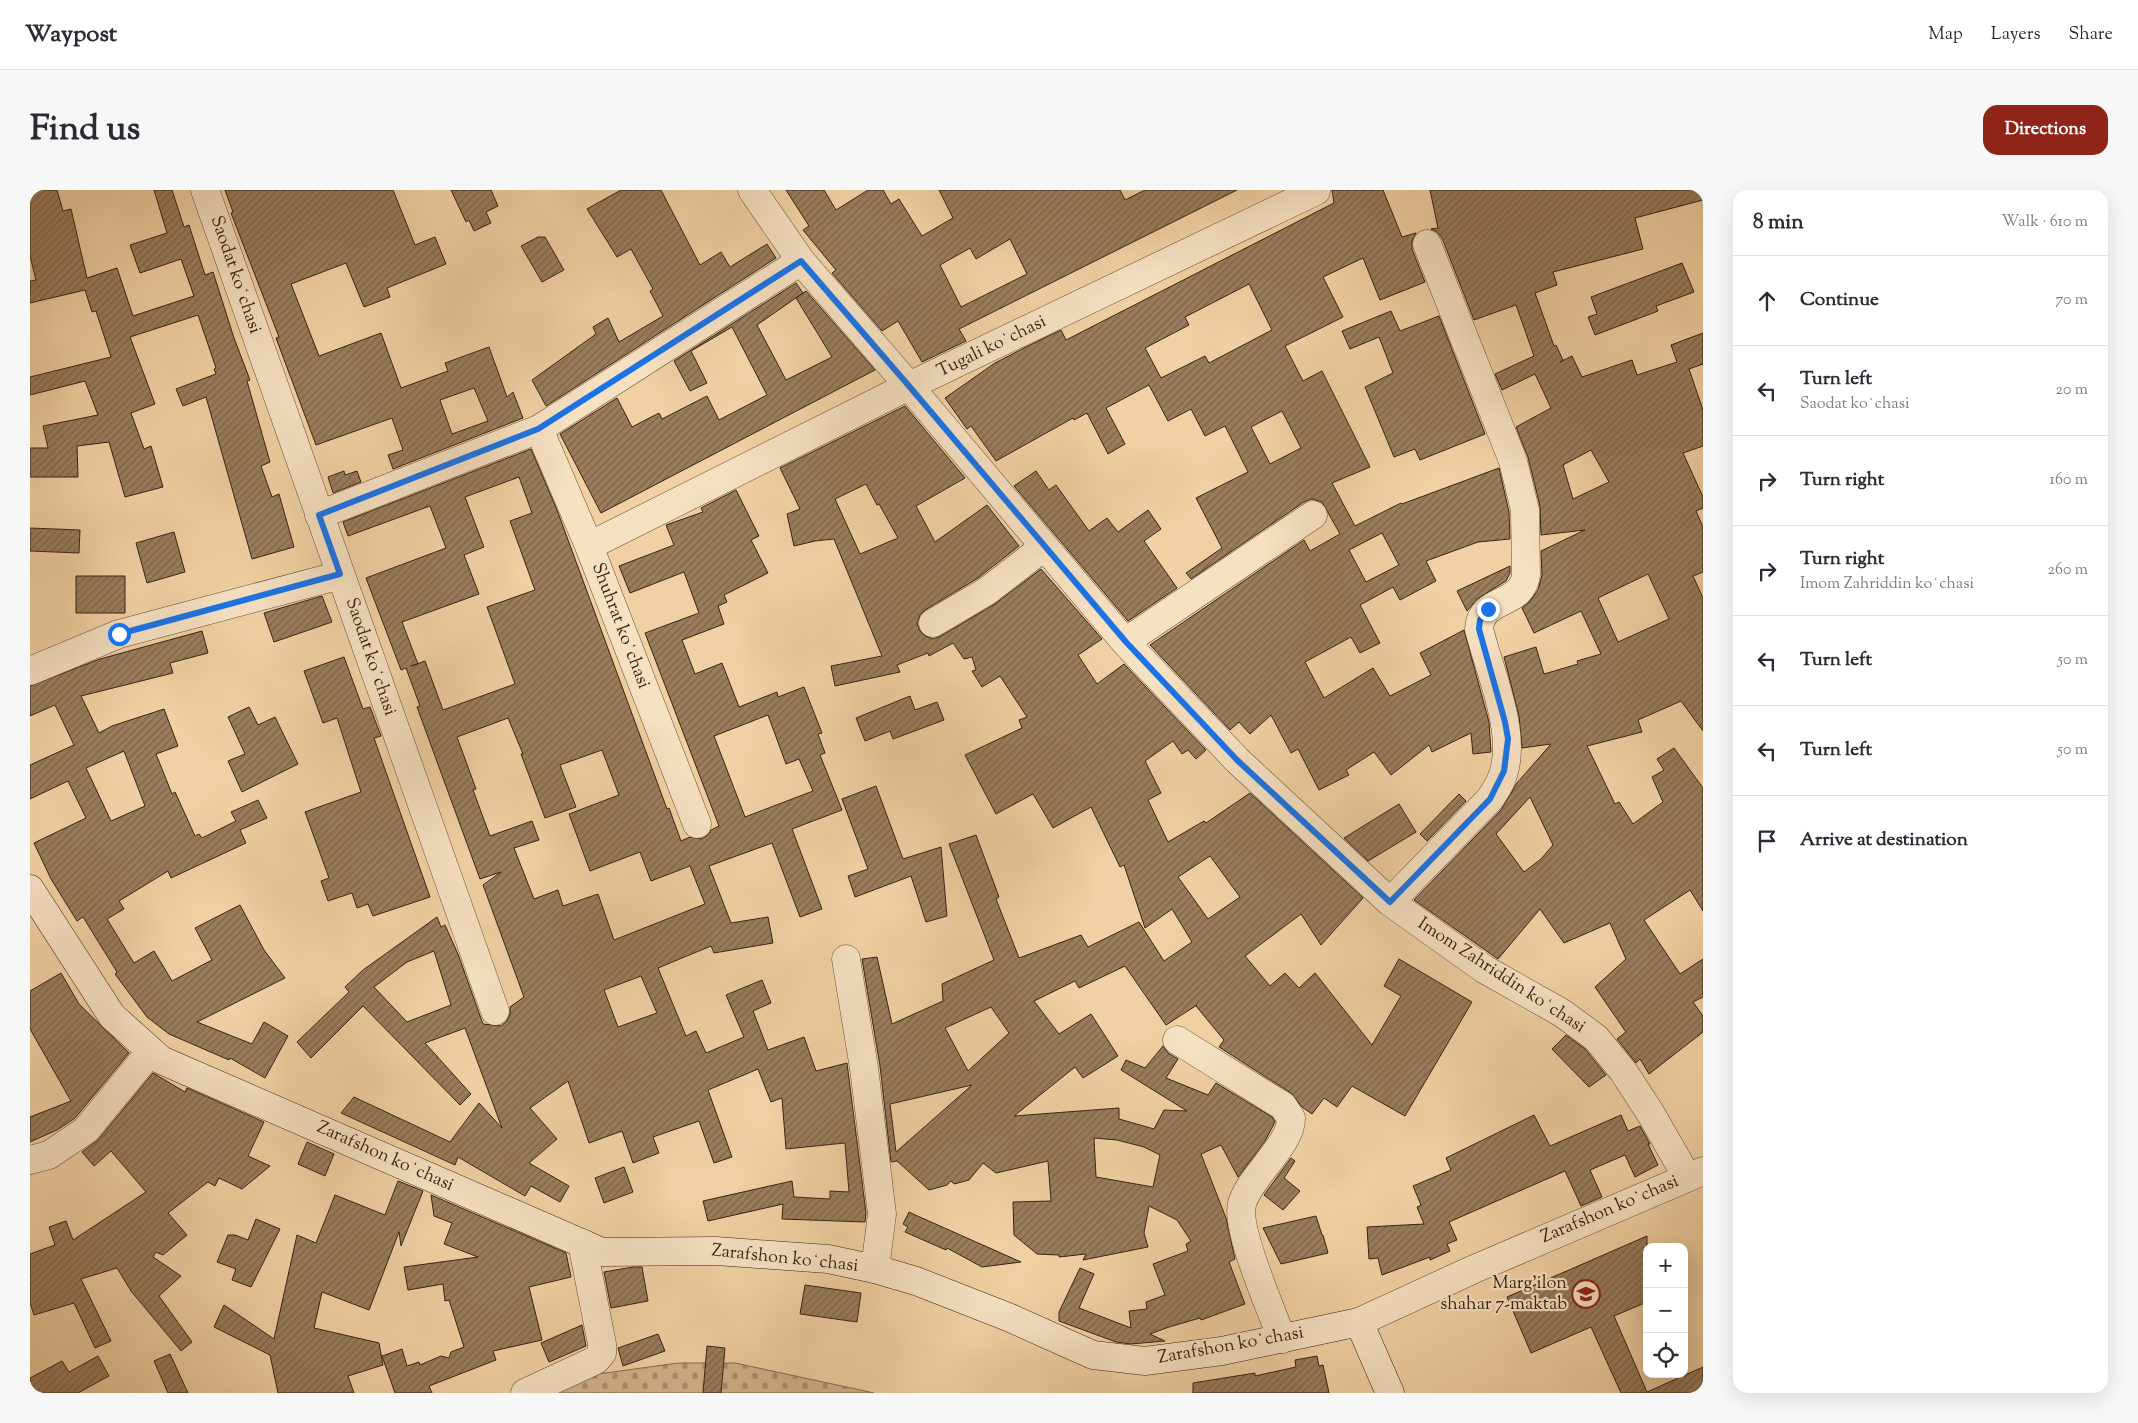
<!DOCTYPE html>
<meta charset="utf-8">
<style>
:root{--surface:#fff;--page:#f7f7f7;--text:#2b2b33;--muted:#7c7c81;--line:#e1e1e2;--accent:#8f2418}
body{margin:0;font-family:"Sorts Mill Goudy",serif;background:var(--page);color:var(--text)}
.controls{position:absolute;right:15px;bottom:15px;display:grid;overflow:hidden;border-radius:10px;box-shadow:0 5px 20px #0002}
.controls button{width:45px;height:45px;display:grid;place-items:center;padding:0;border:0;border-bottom:1px solid var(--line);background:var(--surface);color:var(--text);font:25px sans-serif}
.stop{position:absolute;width:15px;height:15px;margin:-11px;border:4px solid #1a73e8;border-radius:50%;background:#fff}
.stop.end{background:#1a73e8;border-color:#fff;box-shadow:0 1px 5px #0008}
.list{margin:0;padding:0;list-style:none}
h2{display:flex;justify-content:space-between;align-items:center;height:65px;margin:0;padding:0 20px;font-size:21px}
h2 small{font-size:16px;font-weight:400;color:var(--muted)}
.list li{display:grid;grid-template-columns:32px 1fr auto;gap:15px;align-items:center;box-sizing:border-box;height:90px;padding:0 20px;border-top:1px solid var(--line)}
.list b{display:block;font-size:19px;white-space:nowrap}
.list p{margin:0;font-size:16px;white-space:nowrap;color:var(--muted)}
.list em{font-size:16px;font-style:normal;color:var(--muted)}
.icon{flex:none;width:28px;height:28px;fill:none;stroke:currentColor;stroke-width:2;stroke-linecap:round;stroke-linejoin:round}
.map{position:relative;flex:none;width:1673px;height:1203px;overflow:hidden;border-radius:15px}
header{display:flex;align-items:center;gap:30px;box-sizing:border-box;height:70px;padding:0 25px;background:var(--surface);border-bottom:1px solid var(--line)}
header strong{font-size:24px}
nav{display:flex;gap:28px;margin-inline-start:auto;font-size:18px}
.intro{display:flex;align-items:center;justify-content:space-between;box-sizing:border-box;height:120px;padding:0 30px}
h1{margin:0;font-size:35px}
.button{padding:12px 22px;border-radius:15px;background:var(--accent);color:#fff;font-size:18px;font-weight:700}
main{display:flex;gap:30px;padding:0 30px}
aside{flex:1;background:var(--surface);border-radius:15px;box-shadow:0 5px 20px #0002}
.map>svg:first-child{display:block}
.cemetery{fill:url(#cemetery-stones);stroke:#866a4e}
.building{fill:url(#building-hatch);stroke:#392211;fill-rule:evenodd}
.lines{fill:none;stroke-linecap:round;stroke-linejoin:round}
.street-casing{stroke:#674e36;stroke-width:29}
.secondary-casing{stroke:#392211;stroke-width:29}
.street{stroke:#f6e1c3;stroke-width:28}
.secondary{stroke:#f6e1c3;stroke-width:28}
.route{stroke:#1a73e8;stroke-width:6}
.labels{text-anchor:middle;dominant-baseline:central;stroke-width:4.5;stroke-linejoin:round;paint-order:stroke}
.street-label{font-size:18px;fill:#392211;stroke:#f6e1c3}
.poi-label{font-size:18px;fill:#392211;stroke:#f6e1c3;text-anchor:end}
</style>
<header>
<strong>Waypost</strong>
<nav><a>Map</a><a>Layers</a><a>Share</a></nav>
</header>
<div class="intro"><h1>Find us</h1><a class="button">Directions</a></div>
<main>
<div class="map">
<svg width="1673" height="1203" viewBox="0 0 1673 1203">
<defs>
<pattern id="cemetery-stones" width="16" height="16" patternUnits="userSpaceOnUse" patternTransform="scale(1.25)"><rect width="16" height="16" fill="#d2b38a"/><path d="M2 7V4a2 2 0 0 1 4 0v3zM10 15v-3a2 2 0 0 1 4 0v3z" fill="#ab916f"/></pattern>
<pattern id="building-hatch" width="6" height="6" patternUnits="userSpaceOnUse" patternTransform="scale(1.25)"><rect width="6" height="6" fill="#997d5d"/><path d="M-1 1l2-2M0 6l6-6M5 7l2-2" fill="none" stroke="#7e664b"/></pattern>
</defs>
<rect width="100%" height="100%" fill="#f1d1a3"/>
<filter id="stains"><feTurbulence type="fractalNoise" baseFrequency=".004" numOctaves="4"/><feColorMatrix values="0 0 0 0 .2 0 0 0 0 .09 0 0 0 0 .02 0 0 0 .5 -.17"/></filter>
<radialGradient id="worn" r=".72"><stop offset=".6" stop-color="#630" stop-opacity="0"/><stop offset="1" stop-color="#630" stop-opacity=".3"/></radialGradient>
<path class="cemetery" d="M648,1173h57l139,30h-324l41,-18z"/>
<path class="building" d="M0,0h27l6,21 8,-2 16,69 30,-10 16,48 61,-20 -13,-37 -41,14 -10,-28 37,-12 -13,-43h18l12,37 5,-2 16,50 8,-3 21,66 16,42 -3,1 23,81 -9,4 11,31 7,-3 15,53 -42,12 -46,-162 -23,9 -7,-17 40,-15 -2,-5 2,-1 -18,-53 -68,22 25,67 -24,9 13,36 7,-3 12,41 -38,10 -16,-55 -32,4 1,31h-48v-29h18l-5,-22 55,-11 -13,-34 -55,14v-18l81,-20 -15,-46 -4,1 -7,-22 -55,13v-22l6,-1 -6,-24z
M195,0h168l22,55 20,-8 11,27 -59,24 3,9 -26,10 -18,-44 -55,21 28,72 62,-23 20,55 47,-17 -3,-8 44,-16 18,50 6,-5 10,26 -130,51 -5,-14 15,-5 -11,-32 -76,27 -40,-107 3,-1 -48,-124 2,-1zM444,198l14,33 -36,13 -12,-34z
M421,0h40l7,16 -12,6 5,11 -17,8 -5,-11 -3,2z
M591,0h40l39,75 21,-13 9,15 37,-23 9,14 -230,148 -14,-26 64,-46 -3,-7 15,-9 11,24 44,-26 -13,-25 3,-2 -22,-40 -14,8 -30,-48z
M756,0h38l12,20 32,-20h15l8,14 8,-5 23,37 31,-18 -14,-28h181l5,10 20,-10h92l-278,139 7,12 -44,21 -24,-41 -16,10 -50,-58 4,-3 -33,-40 6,-4zM980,49l17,35 -66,33 -21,-42 30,-17 6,11z
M1302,0h51l19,47 14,-4 -4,8v8l13,33 -45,18 -17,-42 -40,19 20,40 -58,29 18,35 19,-10 48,96 -38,16 23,43 46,-23 1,1 97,-36 10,44 1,27 -32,3 -52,19 10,20 -36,19 -7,-13 -33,18 20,38 -20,10 -9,-16 -46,25 19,36 49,-30 17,28 41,-21 -11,-22 44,-23 25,92 2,30 -18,2 -2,-21 -39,19 -3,-7 -38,30 -17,-23 -28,18 3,5 -30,15 -21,-41 -7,4 -20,-38 -21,19 -11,-12 -9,8 -80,-85 154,-105 6,11 30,-17 -18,-32 -10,-3 -8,3 -113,77 -5,-6 36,-25 -26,-50 52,-26 -23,-46 -20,10 -14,-27 -23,12 -19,-36 -43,23 19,36 -17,10 -21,-41 -13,7 -1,-2 -77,43 -25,-35 -4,3 -22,-31 50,-35 31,-16 35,-17 5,10 268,-137zM1219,94l23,46 -63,33 -4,-7 -44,22 -16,-30 44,-23 -4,-8zM1252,221l19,37 -31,16 -19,-37zM1352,343l17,32 -33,17 -17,-32z
M1400,0h273v10l-68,18 8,31 -90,23 4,13 -22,8 19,53 2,-1 7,15 -3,2 12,-6 10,21 50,-17 5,15 40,-13 -6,-17 32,-12v31l-14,5 14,41v36l-20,7 20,44v11l-7,3 7,16v45l-10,4 10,22v133l-22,-30 -43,19 4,12 -55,14 28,58 4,-2 14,22 30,-22 -11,-25 12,-7 -7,-11 17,-11 29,40v123l-13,-21 -46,30 36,54 23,-15v38l-10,5 10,14v16l-54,42 -9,-15 -4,4 -19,-24 9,-7 -31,-45 31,-28 -16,-36 -46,20 -24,-34 -42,50 -84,-59 87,-90 16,-27 34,-39 -29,4 -3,-32 -15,-59 32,-10 8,27 34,-10 -1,-3 24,-7 -20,-43 -47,22 -12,-25 7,-6 9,-12 4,-15 -1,-24 44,-21 -44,5 -1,-29 -12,-49 -12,-30 35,-19 -16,-34 -33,16 -7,-16 39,-18 -18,-51 -42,15 -32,-82 -5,-6 -6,-3 7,-1zM1561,260l18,32 -36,17 -10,-34zM1618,384l21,45 -51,23 -20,-44zM1500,607l23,48 -12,14 -17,13 -28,-38z
M508,47h7l19,33 -22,12 -21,-36z
M1652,73l12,29 -38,14 2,5 -63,24 -7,-18 9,-3 -6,-17z
M766,93l7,10 -46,32 29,55 46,-23 -36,-59 10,-7 69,79 -274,143 -41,-79 57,-36 15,29 27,-14 3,6 45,-23 12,24 48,-25 -35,-68 -41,24 16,32 -17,8 -16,-30z
M1361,121l9,20 39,-15 46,118 -65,26 -5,-11 -21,8 -29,-70 28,-14 -14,-36 -29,12 -8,-18z
M875,216l60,72 -49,28 19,36 52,-37 32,41 -41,32 -53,32 -5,5 -3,8 3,8 5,5 8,3 8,-3 54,-32 46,-35 61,70 -24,16 19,29 27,-20 82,86 -10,9 -8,-9 -6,4 -9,-13 -28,20 16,32 -13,7 20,42 36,-21 2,2 44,-30 113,105 -42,47 -20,-31 -56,42 25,30 15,-13 14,15 16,-15 57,72 29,-49 -17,-10 15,-27 73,43 -67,114 -53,-30 -15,21 -13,-9 -12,16 -10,-7 -11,-14 -72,-46 5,-7 -28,-34 1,-1 -31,20 -41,-59 -46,22 -4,-7 -41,20 25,33 32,-20 27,42 -35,22 -8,-11 -61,49 105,-8v11l35,10 10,-19 23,1 -66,-41 5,-10 19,8 18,-22 5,7 10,6 -12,19 42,17 8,-12 56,34 3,5 -10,19 -27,36 -17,-32 -20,9 25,64 9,41 -6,3 16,42 -44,16 -1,-2 -31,9 -19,7 15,7 -34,3 -15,-2 -57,-21v-9l21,-44 14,6 -15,34 52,20 -2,-17 18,-2 -1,-7 19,-7 -12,-31 35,-13 -2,-7 5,-3 -14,-21 -28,-14 -5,27 4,14 -65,13 3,-6 -27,3v-2l-22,-1 -23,-19 -1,-33 38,-1 -3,-40 -52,12 -13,-10 -14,17 -15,4 -3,-3 -4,4 -18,5 -32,-29 -6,1 -11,-96 -18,-107 15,-2 15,67 51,-23 -1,-17 52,-24 -45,-116 27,-9 23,62 -3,2 23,59 62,-23 7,12 51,-25 25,39 28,-19 -20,-33 -27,19 -21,-63 -4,2 -29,-60 -38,21 -20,-34 -37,20 -31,-59 57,-27 -3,-8 8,-3 -27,-41 -18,11 -10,-16 4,-1 -4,-13 -8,2 -11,-16 -24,13 -1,-3 -31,12 3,7 -65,14 -4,-20 51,-10 -48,-117 -19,2 -21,5 -7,-32 13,-5 -20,-41zM836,294l11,21 2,-1 19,34 -38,16 -25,-55zM1180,666l30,41 -32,22 -30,-42zM961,817l18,26 -41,38 -23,-43zM942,895l-76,67 -6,-48zM1064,948l23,2 27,7 16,8 -7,32 -57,-10z
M501,259l26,61 110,299 2,-1 12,33 9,-4 12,2 7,-5 2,-4 8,-4 -74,-193 54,-20 -15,-41 -54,21 -11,-27 55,-21 -8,-20 37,-13 -2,-4 35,-18 23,46 -8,4 17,33 -44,22 3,7 -9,4 6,18 -42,16 13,34 27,-11 17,44 38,-15 1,5 26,-10 18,46 -4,1 7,19 -5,2 22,55 -50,19 30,80 -22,8 -28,-74 -63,23 22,57 37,-6 5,26 -59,10 -3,-7 -53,22 28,68 10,-5 10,22 38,-16 -18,-42 36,-15 9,23 -18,8 15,39 36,-13 12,34 31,-8 19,150 -1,9 -83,-3 1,-15 -75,17 -5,-20 89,-20 2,16 36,2v-8l19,1 -4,-49 -59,6 -4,-51 -11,4 -13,-33 -50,21 24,67 -18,6 -15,-42 -46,16 6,16 -26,10 -11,-32 -33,12 -21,-62 -38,27 27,31 -28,24 40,23 -9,16 -29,-16 -6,10 -67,-39 -3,8 -114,-52 13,-16 96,45 29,-39 23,25 -37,-100 -40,15 46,51 -11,11 -97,-99 -52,52 -14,-16 52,-50 -4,-5 18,-17 74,-53 4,10 4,-2 13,29 25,70 18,2 6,-5 3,-7v-7l14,-10 -41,-112 18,-13 -21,7 -63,-172 3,-1 -14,-38 -5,2 -35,-92 80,-30 -16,-42 -82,30 -5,-14zM489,287l13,36 -22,8 25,69 -48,17 28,77 -72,26 -18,-49 -14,5 7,-2 -16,-42 77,-28 -15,-39 20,-8 -19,-50zM738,525l18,49 13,-5 14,32 -68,26 -31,-81zM478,528l15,36h-2l24,64 31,-11 -16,-42 42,-15 17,45 -50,19 21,57 50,-19 11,29 39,-15 15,38 -91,36 -16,-46 -35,12 -5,-16 -24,9 -20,-51 25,-8 -7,-19 -42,15 -17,-46 3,-1 -19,-52zM404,761l17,54 -44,17 -33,-35 33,-25zM611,786l16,37 -39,14 -14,-37z
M314,281l1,4 12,-4 4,11 -28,11 -5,-16z
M1006,281l13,19 7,-5 33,46 18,-13 11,14 30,-22 13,19 -17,12 33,47 -49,33 -114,-135z
M0,338l50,2 -1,23 -49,-2z
M144,342l11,40 -38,11 -11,-40z
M1480,376v7l-4,8 -29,18 -10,12 -10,-20z
M46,386h49v37h-49z
M292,406l10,26 -58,20 -10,-29z
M172,441l6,22 -38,10 3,10 -92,23 18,37 13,-7 52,-17 14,37 -22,8 16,40 3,-2 20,44 4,-2 3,4 34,-17 -5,-9 27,-12 9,18 -27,12 6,13 -75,35 -3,-7 -49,30 5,8 -17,10 27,44 20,-12 18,30 40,-21 -17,-32 45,-23 24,45 21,28 -88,44 55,22 12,-22 24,14 -23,42 -35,-20 -1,2 -60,-26 -22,-17 -32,-43 2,-2 -34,-55 -6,4 -26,-42 -17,-36 52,-25 -18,-37 -38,18v-34l44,-20 -19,-40 -25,11v-30l70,-27zM94,561l21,55 -34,15 -25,-53z
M314,467l19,52 7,-2 11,29 -7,2 56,159 -57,19 -5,-12 -11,4 -5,-15 -24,8 -7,-20 8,-3 -24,-66 56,-20 -24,-74 -14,5 -19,-52z
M880,506l5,14 22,-8 7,18 -51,19 -3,-8 -25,10 -9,-23z
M219,517l9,18 17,-8 23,47 -56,28 -14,-31 17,-7 -17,-37z
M846,596l27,73 38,-12 6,69 -21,6 -15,-46 -56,21 -7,-21 20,-7 -26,-70z
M1429,604l7,7 -39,40 -7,-7z
M1369,614l17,28 -48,29 -24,-23z
M31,783l18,31 50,49 -54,65 -18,12 -27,12v-25l41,-16 -41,-72v-38z
M1536,845l19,14 21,26 -17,12 -37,-38z
M123,883l32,19 2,-4 77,34 -16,34 22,10 -28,23 -23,-11 -4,8 -7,-4 -40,31 19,22 -24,20 -7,-3 -3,5 28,19 -22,20 33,46 -11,9 -50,-60 -14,-23 -36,11 30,62 -16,7 -21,-45 -40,12 -4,-12v-49l25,-9 -6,-18 17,-6 7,19 73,-48 -35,-41 -17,15 -12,-14 16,-12z
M1504,925l16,31 71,-31 7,16 12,-5 10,18h-2l10,21 -23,12 -10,-22 -35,15 12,27 -21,9 -16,-35 -116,51 8,18 -10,4 3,7 -20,9v-3l-48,18 -4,-17 -9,1 -2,-32 57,-3 -7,-17 4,-2 -8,-19 38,-16 -5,-12z
M277,952l27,12 -9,22 -27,-12z
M1261,968l4,3 -11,17 16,13 -17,19 -19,-15z
M594,977l9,25 -29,11 -9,-25z
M368,991l25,10 -22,55 -2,-14 -30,78 -47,-18 -8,36 65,15 4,22 -35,11 6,17h-76l-8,-38 -56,-28 10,-22 50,34 23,-104 19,8 19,-48 50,20z
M401,1005l135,58 5,24 -42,10 13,53 -49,11 3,9 -67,26 3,7h-37l-13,-37 20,-7 5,17 12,-4 1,3 21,-9 8,2 2,-6 13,-5 -15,-47 -4,1 -2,-17 -35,6 -4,-23 74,-10 -34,-13 8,-21 -18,-7z
M879,1022l4,2 108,48 -39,5 -35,-19 -1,2 -41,-18 3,-5 -5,-3z
M1286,1026l6,19h1l5,18 -47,11 -18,-36z
M226,1029l24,10 -29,58 -19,-7 4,-11 -19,-7 11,-27h7l13,5z
M1617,1046v66l-33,14 33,76 56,-25v26h-82l-30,-66 -60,26 -24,-56z
M603,1077h9l6,34 -37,7 -7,-36z
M775,1095l56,8 -4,29 -57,-8z
M552,1135l4,21 -37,16 -8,-19z
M628,1144l7,17 -42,15 -5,-18z
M677,1156l18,2 -4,45h-18z
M140,1164l18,39h-20l-14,-32z
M68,1166l11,20 -31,17h-48v-15l32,-17 7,11z
M1287,1166l2,10 4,-1 6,28h-136v-10l62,-10v3l41,-9 -1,-7z"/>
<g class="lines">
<defs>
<path id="street" d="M175,0l290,821
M722,0l49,71 108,125 216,256 112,118 153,142 94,67 78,44 34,25 27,33 28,43 36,63
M509,239l50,117 108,278
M289,325l220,-86 262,-168
M559,356l320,-160 407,-195
M903,433l54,-32 57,-44
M1095,452l188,-127
M0,481l89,-37 222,-59
M1360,712l100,-103c6,-9 12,-18 14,-28 12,-41 -15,-101 -25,-142 2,-33 43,-22 47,-54l-1,-65 -12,-49 -86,-217
M816,769l18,109 18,146 -7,55
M1147,850l106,66 8,12c1,26 -42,59 -49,86 -7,25 30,107 40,135
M0,970l19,-5 37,-25 65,-79
M1329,1132l113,-52 231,-99
M495,1203l71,-33 6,-7v-9l-20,-101"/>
<path id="secondary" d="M0,699l82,127 49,44 441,192 114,-1 112,8 47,10 41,12 92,36 85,38 52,6 77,-10 137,-29 31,71"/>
</defs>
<use href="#street" class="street-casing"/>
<use href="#secondary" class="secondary-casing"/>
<use href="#street" class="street"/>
<use href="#secondary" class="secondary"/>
</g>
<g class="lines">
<path class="route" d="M89,444l221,-60 -21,-59 219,-86 263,-168 108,125 217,256 111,118 153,142 100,-103 14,-28 4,-32 -3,-17 -26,-93 1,-9 8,-11"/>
</g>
<defs>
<symbol id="school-ring" viewBox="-11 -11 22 22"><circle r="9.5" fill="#f6e1c3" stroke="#8f2418" stroke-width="1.5"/><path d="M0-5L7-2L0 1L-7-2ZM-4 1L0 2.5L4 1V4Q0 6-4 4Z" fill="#8f2418"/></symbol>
</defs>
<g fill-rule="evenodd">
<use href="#school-ring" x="1540" y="1088" width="32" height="32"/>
</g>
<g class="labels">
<g class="street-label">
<text transform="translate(205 85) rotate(71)">Saodat koʻchasi</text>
<text transform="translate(962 157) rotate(-26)">Tugali koʻchasi</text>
<text transform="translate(590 436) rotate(69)">Shuhrat koʻchasi</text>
<text transform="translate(340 467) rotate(71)">Saodat koʻchasi</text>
<text transform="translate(1471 786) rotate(33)">Imom Zahriddin koʻchasi</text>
<text transform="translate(355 967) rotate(24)">Zarafshon koʻchasi</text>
<text transform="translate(1580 1020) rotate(-23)">Zarafshon koʻchasi</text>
<text transform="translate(755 1069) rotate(6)">Zarafshon koʻchasi</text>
<text transform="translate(1201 1156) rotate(-10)">Zarafshon koʻchasi</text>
</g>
<g class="poi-label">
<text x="1537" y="1094">Marg'ilon<tspan x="1537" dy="21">shahar 7-maktab</tspan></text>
</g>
</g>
<rect width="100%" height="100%" filter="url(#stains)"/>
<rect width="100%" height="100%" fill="url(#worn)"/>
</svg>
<div class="controls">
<button>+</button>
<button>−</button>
<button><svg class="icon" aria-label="locate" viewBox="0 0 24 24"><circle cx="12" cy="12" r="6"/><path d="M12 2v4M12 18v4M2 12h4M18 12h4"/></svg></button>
</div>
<div class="stop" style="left:89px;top:444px"></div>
<div class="stop end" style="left:1458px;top:419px"></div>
</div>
<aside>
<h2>8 min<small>Walk · 610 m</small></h2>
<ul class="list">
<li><svg class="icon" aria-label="ahead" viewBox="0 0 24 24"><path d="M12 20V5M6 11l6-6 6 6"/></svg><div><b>Continue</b></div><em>70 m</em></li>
<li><svg class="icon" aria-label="left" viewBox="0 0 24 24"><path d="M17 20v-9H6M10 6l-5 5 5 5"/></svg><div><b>Turn left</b><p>Saodat koʻchasi</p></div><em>20 m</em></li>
<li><svg class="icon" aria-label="right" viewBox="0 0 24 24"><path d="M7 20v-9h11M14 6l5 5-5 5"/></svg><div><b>Turn right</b></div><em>160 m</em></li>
<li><svg class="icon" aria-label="right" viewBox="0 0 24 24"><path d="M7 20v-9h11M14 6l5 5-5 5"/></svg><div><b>Turn right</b><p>Imom Zahriddin koʻchasi</p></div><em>260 m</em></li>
<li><svg class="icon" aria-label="left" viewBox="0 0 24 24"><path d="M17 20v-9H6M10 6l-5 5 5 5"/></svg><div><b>Turn left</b></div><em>50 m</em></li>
<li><svg class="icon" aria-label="left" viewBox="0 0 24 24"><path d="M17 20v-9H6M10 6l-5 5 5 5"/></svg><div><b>Turn left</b></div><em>50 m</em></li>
<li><svg class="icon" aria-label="arrive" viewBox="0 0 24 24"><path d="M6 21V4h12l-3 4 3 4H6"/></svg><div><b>Arrive at destination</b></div></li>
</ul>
</aside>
</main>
